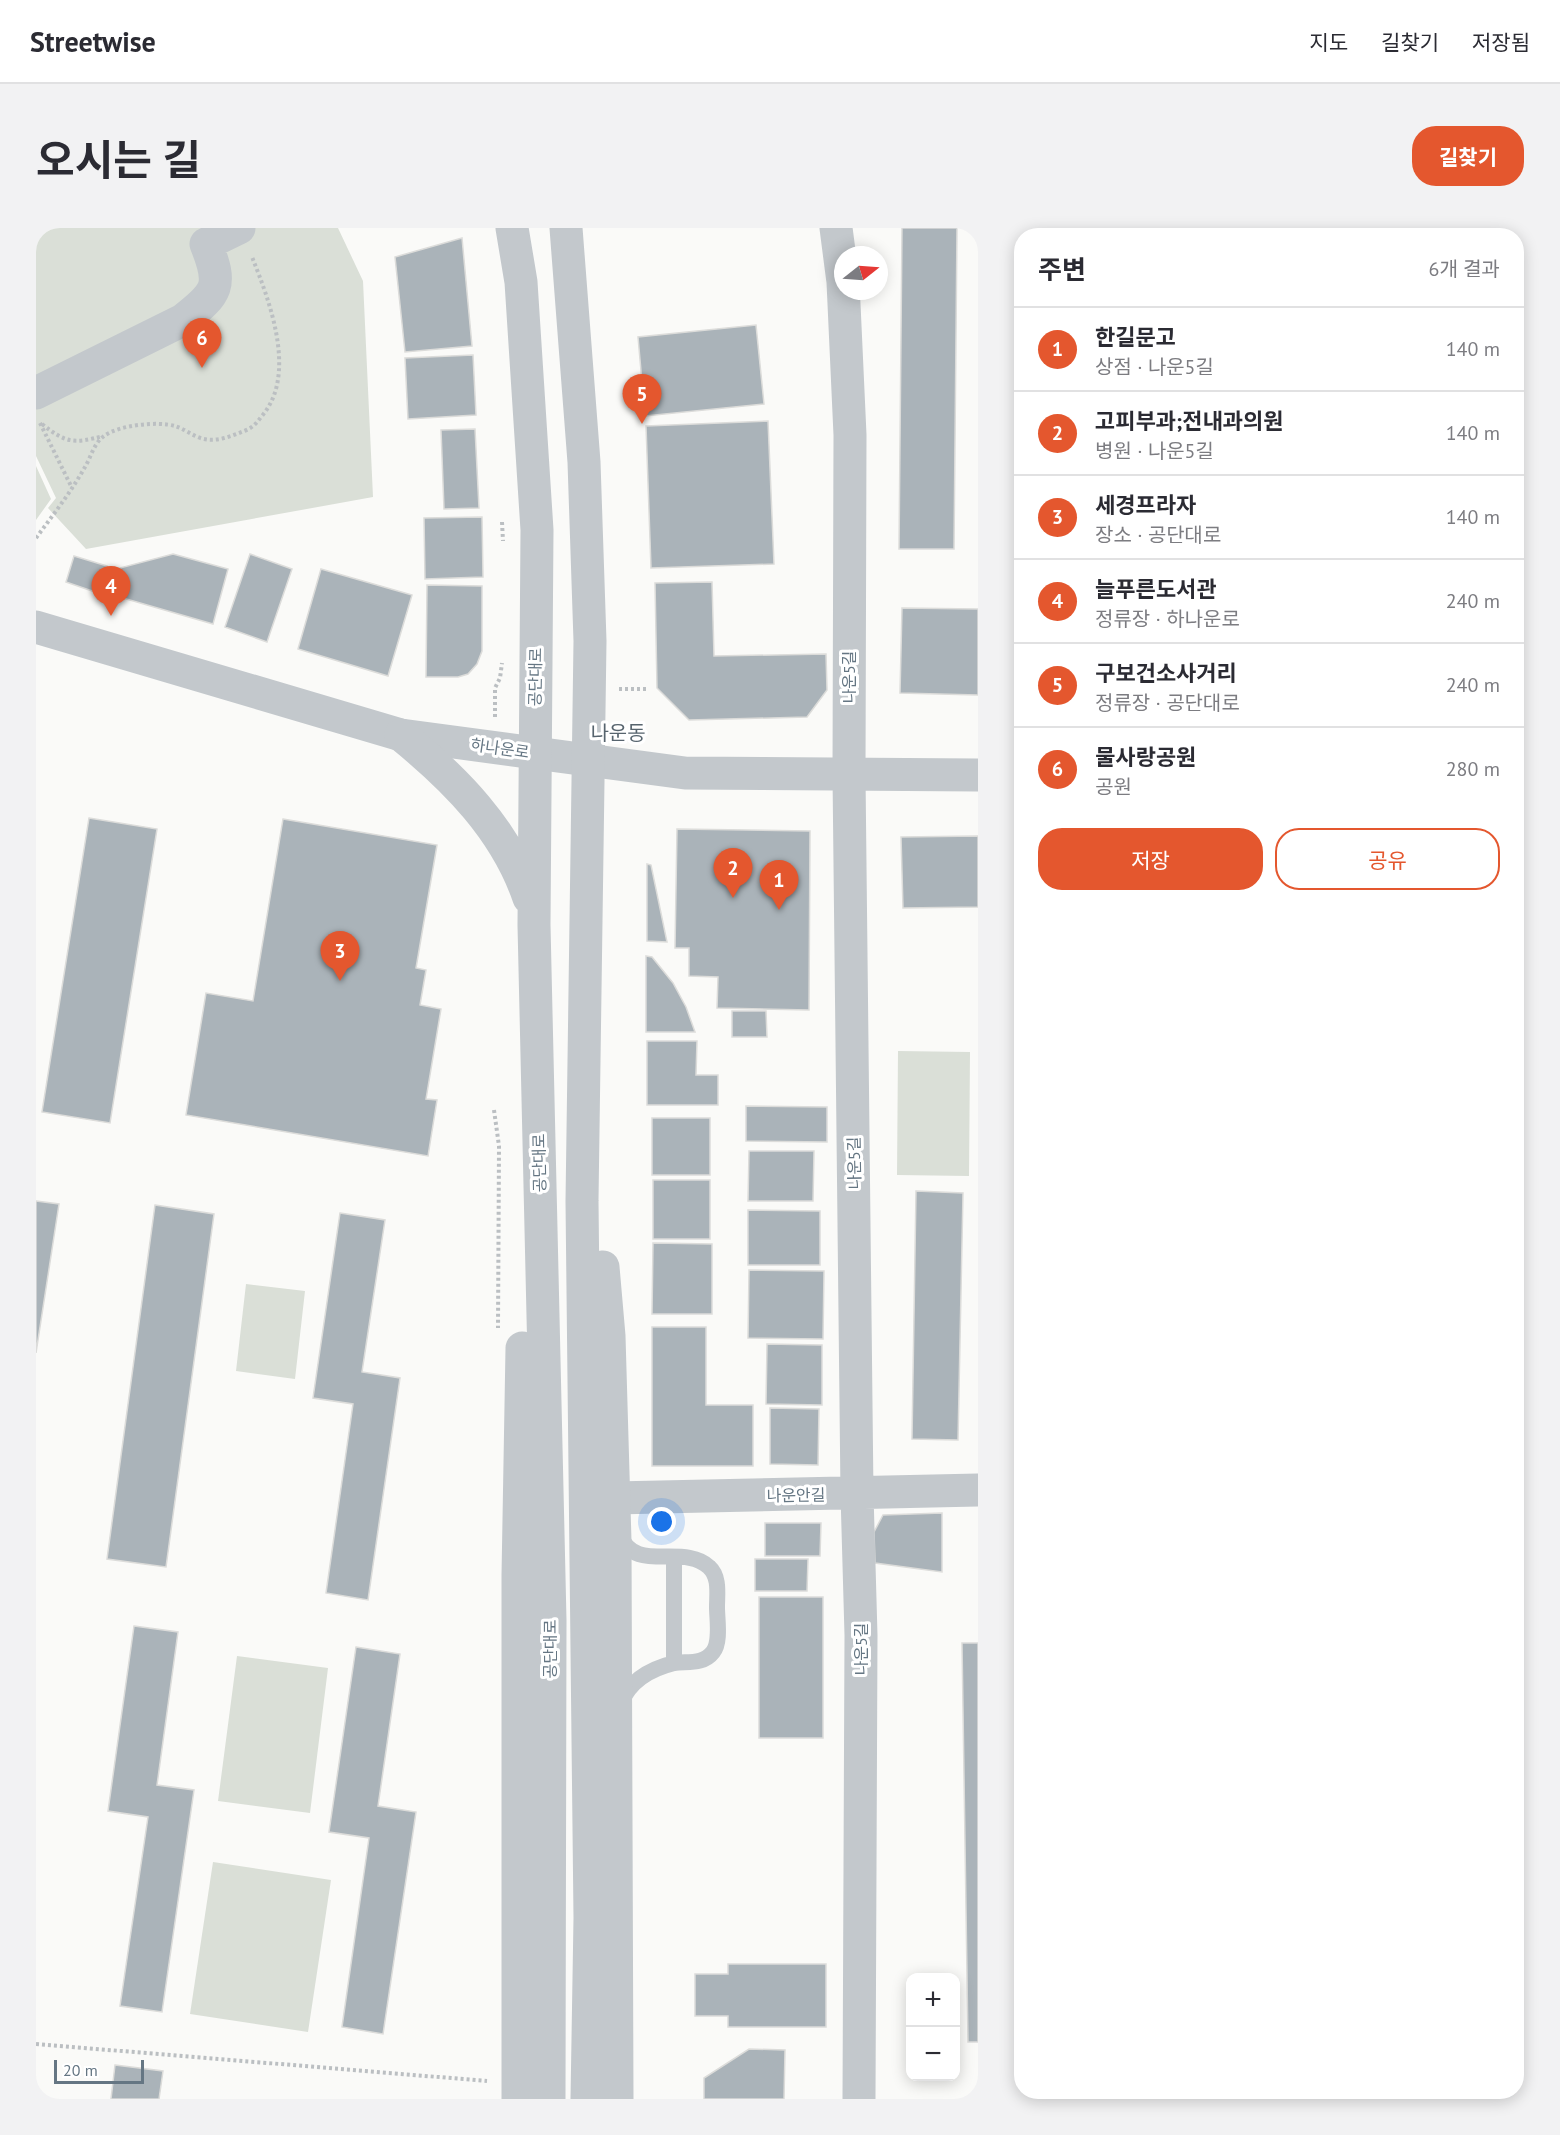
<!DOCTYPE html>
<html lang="ko">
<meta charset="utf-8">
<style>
:root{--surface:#fff;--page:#f2f2f3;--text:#2b2b33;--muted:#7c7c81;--line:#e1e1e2;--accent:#e4572e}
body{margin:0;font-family:"PT Sans","Noto Sans KR",sans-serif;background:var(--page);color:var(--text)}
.controls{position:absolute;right:18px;bottom:18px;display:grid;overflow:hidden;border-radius:12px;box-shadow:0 3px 15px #0003}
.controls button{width:54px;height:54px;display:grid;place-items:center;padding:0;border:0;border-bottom:2px solid var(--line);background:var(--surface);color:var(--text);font:30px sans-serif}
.compass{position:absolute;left:798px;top:18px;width:54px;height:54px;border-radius:50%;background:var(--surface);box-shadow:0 3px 15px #0003;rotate:73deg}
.scale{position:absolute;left:18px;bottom:15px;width:90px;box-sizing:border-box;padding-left:6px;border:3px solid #657683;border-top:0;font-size:16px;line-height:21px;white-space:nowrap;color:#657683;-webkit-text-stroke:4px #fff;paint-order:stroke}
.you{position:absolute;left:626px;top:1294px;width:21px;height:21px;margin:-15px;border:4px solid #fff;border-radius:50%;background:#1a73e8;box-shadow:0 0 0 9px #1a73e833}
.badge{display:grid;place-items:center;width:39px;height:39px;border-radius:50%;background:var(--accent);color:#fff;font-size:20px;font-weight:700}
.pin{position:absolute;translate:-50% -50px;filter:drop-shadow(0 2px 3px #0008)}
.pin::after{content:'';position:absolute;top:32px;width:21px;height:18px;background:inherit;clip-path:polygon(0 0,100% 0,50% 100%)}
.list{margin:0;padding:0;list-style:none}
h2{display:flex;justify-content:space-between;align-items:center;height:78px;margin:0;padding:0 24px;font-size:26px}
h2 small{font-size:20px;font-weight:400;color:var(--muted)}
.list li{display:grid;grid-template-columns:39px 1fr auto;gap:18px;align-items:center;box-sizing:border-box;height:84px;padding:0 24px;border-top:2px solid var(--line)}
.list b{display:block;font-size:22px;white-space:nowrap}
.list p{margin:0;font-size:20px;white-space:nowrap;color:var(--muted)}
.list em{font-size:20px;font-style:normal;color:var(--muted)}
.actions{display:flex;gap:12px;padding:18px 24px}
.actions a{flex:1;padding:14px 0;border:2px solid var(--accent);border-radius:24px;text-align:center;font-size:21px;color:var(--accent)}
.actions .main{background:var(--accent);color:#fff}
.map{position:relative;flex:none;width:942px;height:1871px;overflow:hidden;border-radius:24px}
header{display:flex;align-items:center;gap:36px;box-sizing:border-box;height:84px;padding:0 30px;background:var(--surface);border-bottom:2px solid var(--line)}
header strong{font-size:28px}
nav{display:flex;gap:33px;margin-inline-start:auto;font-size:21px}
.intro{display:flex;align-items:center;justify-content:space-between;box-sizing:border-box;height:144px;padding:0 36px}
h1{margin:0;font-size:42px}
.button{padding:15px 27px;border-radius:24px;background:var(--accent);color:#fff;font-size:21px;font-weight:700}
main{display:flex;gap:36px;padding:0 36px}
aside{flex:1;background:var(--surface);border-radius:24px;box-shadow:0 3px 15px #0003}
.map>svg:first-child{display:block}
.green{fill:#dadfd7}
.building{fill:#aab3b9;stroke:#dcdcda;stroke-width:1.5}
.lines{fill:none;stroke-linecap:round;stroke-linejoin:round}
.path{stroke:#bbbfc2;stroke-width:4;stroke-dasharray:3 3;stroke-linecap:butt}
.service{stroke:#c3c8cc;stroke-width:16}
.minor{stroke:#c3c8cc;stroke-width:33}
.tertiary{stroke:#c3c8cc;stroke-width:33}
.labels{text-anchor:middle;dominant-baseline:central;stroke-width:6;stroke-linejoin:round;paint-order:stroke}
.street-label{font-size:16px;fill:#657683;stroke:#fff}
.quarter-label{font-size:20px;fill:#57646e;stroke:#fff}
</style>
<header>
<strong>Streetwise</strong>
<nav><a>지도</a><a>길찾기</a><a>저장됨</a></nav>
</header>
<div class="intro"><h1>오시는 길</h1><a class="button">길찾기</a></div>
<main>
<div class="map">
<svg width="942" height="1871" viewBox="0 0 942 1871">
<rect width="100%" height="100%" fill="#fafaf8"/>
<path class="green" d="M0,0h302l25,53 10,216 -287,52 -38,-41 8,-10 -20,-42z
M0,238l15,33 -15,21z
M862,823l72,1 -1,124 -72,-1z
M210,1056l59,7 -10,88 -59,-8z
M201,1428l91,12 -18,145 -92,-12z
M177,1634l118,18 -23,152 -118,-18z"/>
<path class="building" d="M866,0h55l-3,321h-55z
M426,10l10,108 -67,6 -10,-95z
M720,97l8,79 -119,12 -7,-79z
M437,127l3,60 -68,4 -3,-61z
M732,193l6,143 -123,4 -5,-142z
M439,201l4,79 -35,1 -3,-79z
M446,289l1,60 -58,2 -1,-61z
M137,326l55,15 -15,55 -104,-30 7,-25z
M214,326l42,15 -25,73 -42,-15z
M38,328l33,10 -9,27 -32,-11z
M285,341l91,26 -24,81 -90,-27z
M676,354l2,74 112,-2 1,36 -20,27 -118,3 -32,-32 -2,-105z
M391,357l55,1v65l-5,13 -9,10 -10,3h-32z
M866,380l76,1v86l-78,-2z
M53,590l68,11 -47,294 -68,-11z
M247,591l154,26 -21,123 10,2 -6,35 21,4 -15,90 11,1 -9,56 -242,-41 20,-122 47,8z
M641,601l133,2 -1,179 -92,-2 1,-31 -29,-1v-28h-14z
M942,608v71l-75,1 -2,-71z
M611,636l4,1 16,77 -20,-1z
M610,728l6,1 21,26 13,24 9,25h-49z
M696,783h34l1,26h-35z
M611,813h50l-1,34h22v30h-71z
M710,878l81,1v35l-81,-1z
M616,890h58v57h-58z
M713,923h65l-1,50h-65z
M617,952h57v59h-57z
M880,963l47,2 -5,247 -46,-1z
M0,973l23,3 -23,149z
M119,977l59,9 -48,353 -59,-8z
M712,982l72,1v54h-72z
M304,985l45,7 -23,152 38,6 -32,222 -42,-7 27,-189 -40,-6z
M617,1015l59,1v70h-60z
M713,1042l75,1 -1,68 -75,-1z
M616,1099h54v78h47v61h-101z
M731,1116l55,1v60l-56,-1z
M734,1180l49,1 -1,56 -48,-1z
M906,1285v59l-67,-9 -1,-31 9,-17z
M729,1295h56l-1,33h-55z
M719,1331h53l-1,32h-52z
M723,1369h64v141h-64z
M98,1398l44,6 -21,153 37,5 -32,222 -42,-6 28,-189 -40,-6z
M926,1415h16v399h-10z
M320,1419l44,7 -22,152 38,6 -33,222 -41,-7 27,-189 -40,-6z
M692,1736h98v63h-98v-11h-33v-42h33z
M713,1821l36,1 -1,49h-80v-21z
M79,1837l48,6 -4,28h-48z"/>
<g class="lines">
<path class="path" d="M4,195l32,65
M6,196c24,19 31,20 61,12
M466,294l1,19
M0,310c17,-23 35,-46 49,-71 6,-10 9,-24 19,-31 15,-11 53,-15 71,-10 10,3 19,11 29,13 13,3 28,-3 40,-8 8,-3 12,-7 17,-14 37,-41 9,-115 -9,-160
M583,461h27
M459,489v-29l5,-10 2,-15
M458,882l5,36 -1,182
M0,1816l451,37"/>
<path class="service" d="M584,1307c14,39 64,8 89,32 11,10 8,27 8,40 0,13 4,35 -4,45 -10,13 -26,9 -39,11 -24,6 -44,17 -53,40
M638,1329v106"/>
<path class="minor" d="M800,0l7,54 7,153 -1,340 8,719 4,141 -2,464
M0,165l147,-73c35,-27 40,-34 23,-76l33,-16
M0,399l365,108 284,38 293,2
M578,1270l364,-8"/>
<path class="tertiary" d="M476,0l9,54 16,248 -3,395 16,695 -1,479
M530,0l18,234 6,179 -8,560 8,717 -3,181
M365,507c54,44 105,95 128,163
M567,1039l6,69 6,205 2,558
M482,1871v-523l4,-228"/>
</g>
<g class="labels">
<g class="street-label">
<text transform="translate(499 449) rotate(-89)">공단대로</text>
<text transform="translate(813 449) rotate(-90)">나운5길</text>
<text transform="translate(464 520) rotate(8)">하나운로</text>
<text transform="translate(503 935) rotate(-91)">공단대로</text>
<text transform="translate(818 935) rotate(-91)">나운5길</text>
<text transform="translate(760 1267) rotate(-1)">나운안길</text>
<text transform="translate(514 1421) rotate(-90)">공단대로</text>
<text transform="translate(825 1421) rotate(-90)">나운5길</text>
</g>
<g class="quarter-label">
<text x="582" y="505">나운동</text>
</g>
</g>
</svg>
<div class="controls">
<button>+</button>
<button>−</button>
</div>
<svg class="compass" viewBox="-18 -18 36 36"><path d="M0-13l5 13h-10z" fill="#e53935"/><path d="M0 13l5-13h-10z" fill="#7c7c81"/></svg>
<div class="scale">20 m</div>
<div class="you"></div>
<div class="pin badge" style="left:743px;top:682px">1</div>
<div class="pin badge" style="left:697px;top:670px">2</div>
<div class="pin badge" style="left:304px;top:753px">3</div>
<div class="pin badge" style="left:75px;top:388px">4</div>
<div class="pin badge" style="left:606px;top:196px">5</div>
<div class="pin badge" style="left:166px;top:140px">6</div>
</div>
<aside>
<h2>주변<small>6개 결과</small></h2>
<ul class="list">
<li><span class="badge">1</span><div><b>한길문고</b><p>상점 · 나운5길</p></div><em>140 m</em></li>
<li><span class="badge">2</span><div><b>고피부과;전내과의원</b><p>병원 · 나운5길</p></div><em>140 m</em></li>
<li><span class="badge">3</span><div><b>세경프라자</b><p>장소 · 공단대로</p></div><em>140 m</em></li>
<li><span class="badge">4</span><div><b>늘푸른도서관</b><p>정류장 · 하나운로</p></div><em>240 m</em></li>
<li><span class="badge">5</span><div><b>구보건소사거리</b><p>정류장 · 공단대로</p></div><em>240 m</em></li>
<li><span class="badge">6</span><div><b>물사랑공원</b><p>공원</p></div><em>280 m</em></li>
</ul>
<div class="actions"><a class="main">저장</a><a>공유</a></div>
</aside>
</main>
